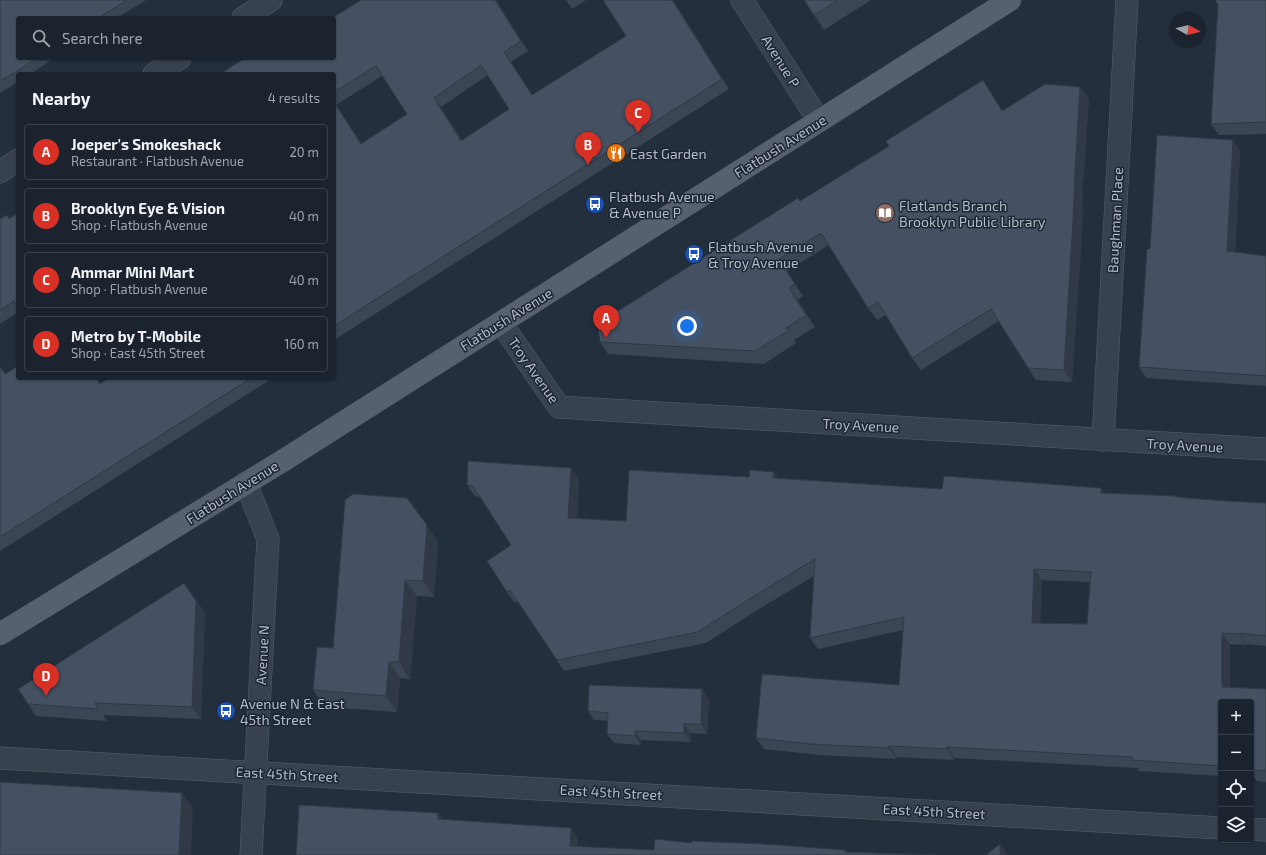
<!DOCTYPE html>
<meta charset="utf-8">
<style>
:root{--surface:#1b232e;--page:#282f3a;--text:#f1f3f6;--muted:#a0a4aa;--line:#39404a;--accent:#d93025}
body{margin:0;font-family:"Exo 2",sans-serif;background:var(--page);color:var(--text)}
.controls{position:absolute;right:12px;bottom:12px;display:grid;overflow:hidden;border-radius:4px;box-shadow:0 1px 3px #0004}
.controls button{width:36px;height:36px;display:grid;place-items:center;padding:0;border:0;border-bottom:1px solid var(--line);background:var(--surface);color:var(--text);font:20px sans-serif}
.compass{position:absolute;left:1170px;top:12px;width:36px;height:36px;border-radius:50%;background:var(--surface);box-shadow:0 1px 3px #0004;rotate:98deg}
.you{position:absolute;left:687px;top:326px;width:14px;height:14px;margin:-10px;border:3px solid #fff;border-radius:50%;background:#1a73e8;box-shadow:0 0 0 6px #1a73e833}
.badge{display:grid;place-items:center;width:26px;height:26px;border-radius:50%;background:var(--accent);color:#fff;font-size:13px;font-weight:700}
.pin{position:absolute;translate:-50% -33px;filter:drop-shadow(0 1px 2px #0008)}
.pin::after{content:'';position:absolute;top:21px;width:14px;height:12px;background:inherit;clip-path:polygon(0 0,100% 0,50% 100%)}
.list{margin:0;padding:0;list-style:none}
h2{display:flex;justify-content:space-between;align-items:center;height:52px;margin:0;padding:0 16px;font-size:17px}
h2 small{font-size:13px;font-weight:400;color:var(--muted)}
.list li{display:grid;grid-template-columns:26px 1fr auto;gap:12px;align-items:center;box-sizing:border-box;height:56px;margin:0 8px 8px;padding:0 8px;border:1px solid var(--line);border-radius:4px}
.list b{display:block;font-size:15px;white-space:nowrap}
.list p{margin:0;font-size:13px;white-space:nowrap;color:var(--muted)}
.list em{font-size:13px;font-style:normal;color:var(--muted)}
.icon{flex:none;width:22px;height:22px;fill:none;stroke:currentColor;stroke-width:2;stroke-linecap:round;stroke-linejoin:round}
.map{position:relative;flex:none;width:1266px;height:855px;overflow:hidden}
.search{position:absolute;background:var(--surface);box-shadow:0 1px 3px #0004;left:16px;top:16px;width:320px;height:44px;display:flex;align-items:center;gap:10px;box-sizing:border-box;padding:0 14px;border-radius:4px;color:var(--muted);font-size:15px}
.panel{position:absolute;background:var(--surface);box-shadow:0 1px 3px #0004;left:16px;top:72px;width:320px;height:308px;border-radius:4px}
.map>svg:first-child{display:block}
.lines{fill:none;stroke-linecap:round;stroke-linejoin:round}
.minor-casing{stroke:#565f6c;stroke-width:23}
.primary-casing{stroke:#414a57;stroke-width:23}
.minor{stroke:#38414e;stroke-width:22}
.primary{stroke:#56606e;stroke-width:22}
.wall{fill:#3b4654;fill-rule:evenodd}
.shaded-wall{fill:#303945}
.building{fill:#455162;stroke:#303945;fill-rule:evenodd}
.labels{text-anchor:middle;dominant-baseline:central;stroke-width:3;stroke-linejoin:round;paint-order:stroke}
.street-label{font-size:14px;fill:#b4bcc9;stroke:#1d2633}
.poi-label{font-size:14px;fill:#b4bcc9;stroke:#1d2633;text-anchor:start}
</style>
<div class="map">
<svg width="1266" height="855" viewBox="0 0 1266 855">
<rect width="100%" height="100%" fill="#242f3e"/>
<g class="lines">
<defs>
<path id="minor" d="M742,0l77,121
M243,18l28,-18
M154,74l26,-16
M0,172l18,-12
M501,323l58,84 707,42
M1103,440l24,-440
M246,483l22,56 -17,316
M0,758l1221,70
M1251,829l15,1"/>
<path id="primary" d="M0,634l284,-174 726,-460"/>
</defs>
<use href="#minor" class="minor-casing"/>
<use href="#primary" class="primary-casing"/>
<use href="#minor" class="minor"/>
<use href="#primary" class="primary"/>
</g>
<path class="wall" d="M0,0h146l-29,18h-99v40h36l-23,16h-13v8l-18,11z
M361,0h135l32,51 -17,11 21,33 94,-59 -23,-36h70l56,89 -395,251v-282zM488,75l21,34 -47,31 -21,-33zM382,76l25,38 -46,29 -25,-38z
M566,0h20l-14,9z
M804,0h67l-47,30z
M1266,0v134l-47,1 -8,-11 7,-119z
M1080,87l9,12 -6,84 -1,50 -10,149 -36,-2 -8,-12 -29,-47 -78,49 -9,-12 -26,-43 -9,5 -9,-12 -39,-63 -42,26 16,25 -5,4 17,27 -21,13 2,3 -32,21 -156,-10 -8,-12 18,-31 182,-110 191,-108 12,18z
M1233,140l7,11 -5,101 31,4v130l-120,-8 -7,-11 11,-118z
M18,213v99l-18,12v-105l9,-1z
M0,366l5,8 95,9 9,-5h164l-273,173z
M774,472l4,6 164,11 159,-1 4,5 71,3 1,1 48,4 41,2v143l-19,-2v1l-17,-1v43l36,2v93l-9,-1 -2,-3h-4v-76h-30v74l-82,-5 -1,-3 -184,-10v2l-57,-3v2l-78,-4 -55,-6 -8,-11 143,-53 4,-55 -85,19 -8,-11 4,-62 -60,36 -48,31 -142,28 -46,-70 -3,2 -8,-11 4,-47 -31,-48 -5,-1 -8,-11 112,-6 -2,40 49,2 123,-44zM1042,580l48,2 -3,42 -47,-1z
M438,542l-4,55 -17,-1 -7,83 -10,-1 -3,34 -72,-5 -12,-17 20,-42z
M184,583l21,30 -4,106 -98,-4 4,6 -71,-5 -8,-12z
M709,699l-2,35 -16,-1v9l-50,-2v5l-27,-2 -7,-9 1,-13 -14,-1 -6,-9z"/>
<path class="shaded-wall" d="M495,0h1l32,51 -7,-10z
M672,0h1l56,89 -7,-10z
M983,80l8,13 20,31 -9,-13z
M1080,87l9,12 -6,84 -1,50 -10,149 -8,-12 11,-199z
M434,98l7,9 27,43 -7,-9z
M334,101l34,52 -7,-9z
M1233,140l7,11 -6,112 -7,-12z
M789,288l9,12 17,27 -9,-12z
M571,468l8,11 -3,50 -8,-11z
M774,472l7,11 -8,-5z
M1101,488l8,11 -8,-6z
M427,525l11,17 -4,55 -11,-16z
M1034,569l8,11 -2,54 -8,-11z
M405,580l12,16 -7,83 -11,-17z
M184,583l21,30 -4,106 -9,-12z
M1222,633l8,11v54l-8,-11z
M1239,633l8,11v1l-8,-11z
M389,662l11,16 -3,34 -11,-16z
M702,689l7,10 -2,35 -6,-10z
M684,724l7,9v9l-7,-9z
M635,731l6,9v5l-6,-9z
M889,746l8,11v2l-8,-11z
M947,747l7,11v2l-7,-11z
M182,793l11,15 -2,47h-12z
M438,813l8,11 -8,-5z
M571,828l7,11v16l-8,-9z
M1000,844l8,11h-8z"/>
<path class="building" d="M0,0h127l-29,18h-80v40h18l-14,10 -22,13z
M361,0h134l26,41 -17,11 28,43 94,-59 -23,-36h69l50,79 -388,247v-224l27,42 46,-30 -31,-48 -42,26v-18h-114l25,-16h89v-40h-2zM481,65l28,44 -48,32 -27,-43z
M804,0h34l-24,15z
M1215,0h51v122l-55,2 7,-119z
M983,80l19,31 43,-27 35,3 -5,84 -2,50 -9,149 -36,-2 -37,-59 -79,49 -34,-56 -10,6 -47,-75 -42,26 16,25 -6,4 17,27 -20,13 2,3 -33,20 -155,-9 -3,-21 20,-12 1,2 180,-113 2,3 89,-55 -3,-5z
M1157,135l76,5 -6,111 39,5v120l-127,-9 8,-118h3z
M18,213v95l-4,-7 -14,9v-91l7,-4 2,4z
M18,366v12h78l4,6 9,-6h142l-251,159v-170l5,7z
M468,461l103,7 -3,50 58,3 3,-51 120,7 1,-7 24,2 -1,6 169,11 2,-13 157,12v5l75,3v1l49,4 41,2v133l-27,-3v1l-17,-1v54l44,2v82l-15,-1v-68h-30v64l-89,-6v-3l-185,-10v2l-58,-3v2l-78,-4 -55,-6 6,-64 137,11 5,-68 -94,21 5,-79 -69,42 -48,31 -141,28 -47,-70 -3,2 -20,-31 24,-16 -38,-59 -6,-1zM1034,569l57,3 -4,52 -55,-1z
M353,494l54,4 20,27 -4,56 -18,-1 -6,82h-10l-3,34 -73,-6 4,-43 16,1 12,-148z
M184,583l12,18 -4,106 -97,-4 3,6 -70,-5 -10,-15z
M589,685l113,4 -1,35h-17v9l-49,-2v5l-28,-2 1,-21 -20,-2z
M0,782l182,11 -3,62h-179z
M299,805l139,8v6l133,9 -1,18 84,4 1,-11 37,4v-2l72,3 81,6v2l93,3h-642z
M1000,844v11h-14z"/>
<defs>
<symbol id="restaurant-disc" viewBox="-11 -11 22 22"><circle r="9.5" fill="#e8710a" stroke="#1d2633"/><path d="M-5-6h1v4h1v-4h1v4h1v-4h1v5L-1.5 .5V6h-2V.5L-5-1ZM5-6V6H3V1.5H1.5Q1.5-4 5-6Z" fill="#fff"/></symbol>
<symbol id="bus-disc" viewBox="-11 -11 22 22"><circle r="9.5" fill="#1a4fb4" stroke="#1d2633"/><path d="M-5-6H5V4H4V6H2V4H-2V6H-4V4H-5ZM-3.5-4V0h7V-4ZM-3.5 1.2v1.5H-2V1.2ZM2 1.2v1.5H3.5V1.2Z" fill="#fff"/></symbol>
<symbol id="library-disc" viewBox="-11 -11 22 22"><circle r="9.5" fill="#8d6e63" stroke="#1d2633"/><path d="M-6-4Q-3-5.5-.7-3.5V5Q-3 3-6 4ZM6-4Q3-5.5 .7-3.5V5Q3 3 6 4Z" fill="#fff"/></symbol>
</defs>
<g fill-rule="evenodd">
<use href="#restaurant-disc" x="605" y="142" width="22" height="22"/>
<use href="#bus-disc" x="584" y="193" width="22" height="22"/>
<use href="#library-disc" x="874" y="202" width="22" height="22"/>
<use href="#bus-disc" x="683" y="243" width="22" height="22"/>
<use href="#bus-disc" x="215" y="700" width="22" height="22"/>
</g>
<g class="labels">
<g class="street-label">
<text transform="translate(781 61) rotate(58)">Avenue P</text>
<text transform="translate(780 146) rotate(-32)">Flatbush Avenue</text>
<text transform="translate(1115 220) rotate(-87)">Baughman Place</text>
<text transform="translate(506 319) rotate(-32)">Flatbush Avenue</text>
<text transform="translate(534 370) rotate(55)">Troy Avenue</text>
<text transform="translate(861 425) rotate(3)">Troy Avenue</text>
<text transform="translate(1185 445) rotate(3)">Troy Avenue</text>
<text transform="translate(232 492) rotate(-32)">Flatbush Avenue</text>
<text transform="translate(262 655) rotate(-87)">Avenue N</text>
<text transform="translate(287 774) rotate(3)">East 45th Street</text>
<text transform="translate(611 792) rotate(3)">East 45th Street</text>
<text transform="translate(934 811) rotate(3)">East 45th Street</text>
</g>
<g class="poi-label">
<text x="630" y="153">East Garden</text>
<text x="609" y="196">Flatbush Avenue<tspan x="609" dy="16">&amp; Avenue P</tspan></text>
<text x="899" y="205">Flatlands Branch<tspan x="899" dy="16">Brooklyn Public Library</tspan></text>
<text x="708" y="246">Flatbush Avenue<tspan x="708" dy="16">&amp; Troy Avenue</tspan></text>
<text x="240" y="703">Avenue N &amp; East<tspan x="240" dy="16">45th Street</tspan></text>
</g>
</g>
</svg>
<div class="controls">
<button>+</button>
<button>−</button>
<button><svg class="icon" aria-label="locate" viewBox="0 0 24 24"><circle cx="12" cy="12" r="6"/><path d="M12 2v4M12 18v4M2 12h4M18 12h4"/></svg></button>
<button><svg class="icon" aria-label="layers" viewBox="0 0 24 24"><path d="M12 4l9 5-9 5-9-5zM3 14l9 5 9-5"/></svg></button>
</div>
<svg class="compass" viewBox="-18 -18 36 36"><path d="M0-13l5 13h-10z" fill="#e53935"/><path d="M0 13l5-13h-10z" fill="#a0a4aa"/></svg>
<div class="you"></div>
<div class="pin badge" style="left:606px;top:338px">A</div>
<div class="pin badge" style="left:588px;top:165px">B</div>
<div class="pin badge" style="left:638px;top:133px">C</div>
<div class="pin badge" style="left:46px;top:696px">D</div>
<div class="search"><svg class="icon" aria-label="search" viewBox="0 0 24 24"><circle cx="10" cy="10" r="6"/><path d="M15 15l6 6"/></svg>Search here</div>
<section class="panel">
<h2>Nearby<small>4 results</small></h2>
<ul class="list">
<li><span class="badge">A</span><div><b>Joeper's Smokeshack</b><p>Restaurant · Flatbush Avenue</p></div><em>20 m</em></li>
<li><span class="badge">B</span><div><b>Brooklyn Eye &amp; Vision</b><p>Shop · Flatbush Avenue</p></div><em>40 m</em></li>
<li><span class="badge">C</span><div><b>Ammar Mini Mart</b><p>Shop · Flatbush Avenue</p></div><em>40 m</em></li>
<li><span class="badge">D</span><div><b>Metro by T-Mobile</b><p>Shop · East 45th Street</p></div><em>160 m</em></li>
</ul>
</section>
</div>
